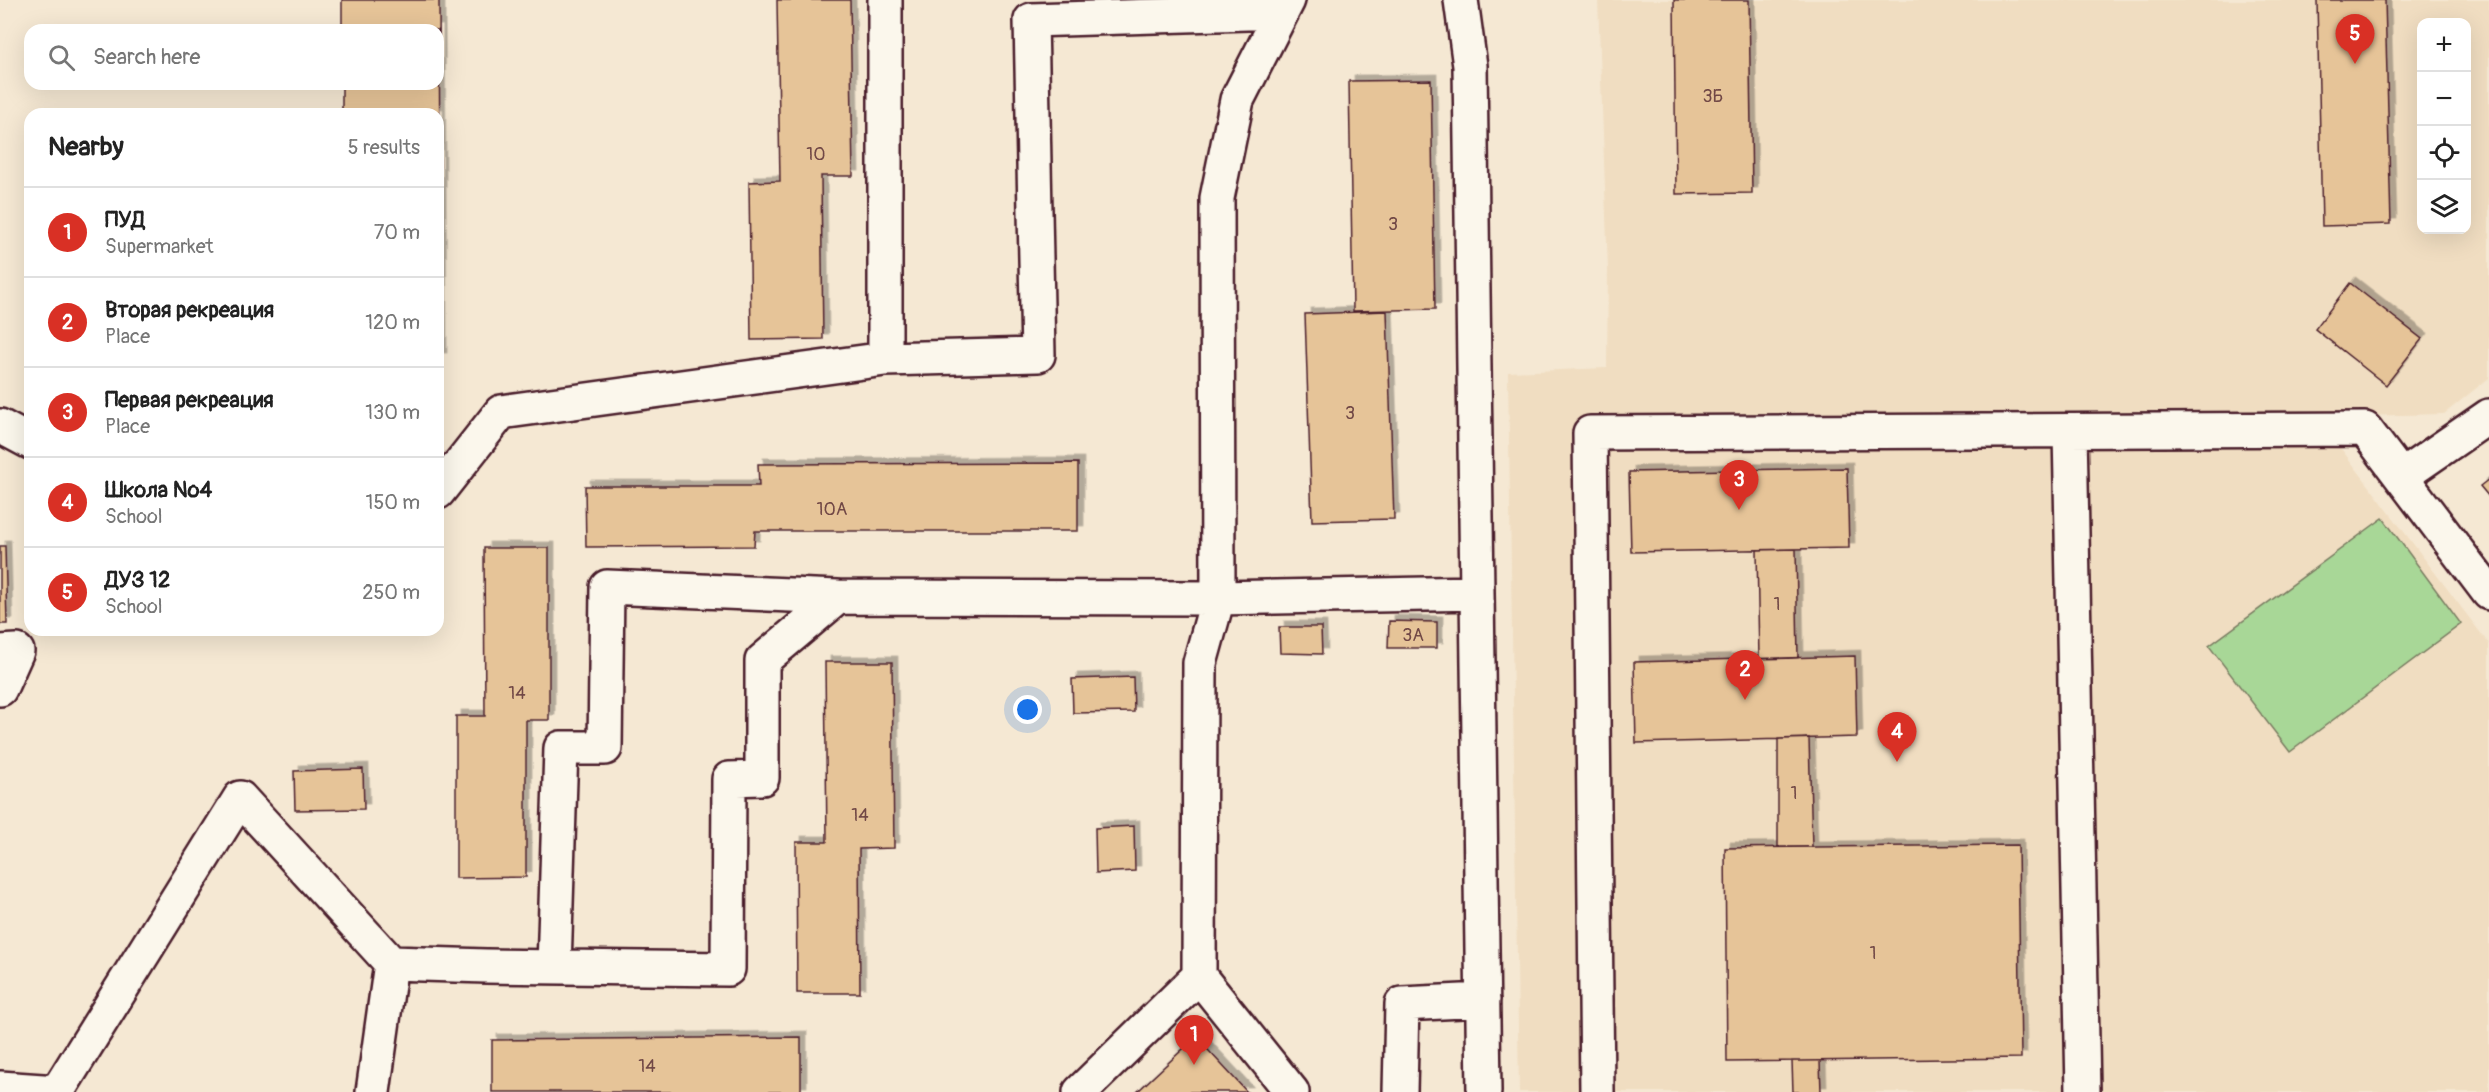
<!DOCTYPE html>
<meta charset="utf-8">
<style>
:root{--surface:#fff;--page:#f6f6f6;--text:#222;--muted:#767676;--line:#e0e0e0;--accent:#d93025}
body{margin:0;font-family:Pangolin,sans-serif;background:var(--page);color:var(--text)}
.controls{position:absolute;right:18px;top:18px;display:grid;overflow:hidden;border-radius:12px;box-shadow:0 6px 24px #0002}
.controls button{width:54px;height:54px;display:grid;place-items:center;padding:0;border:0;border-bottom:2px solid var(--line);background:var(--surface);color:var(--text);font:30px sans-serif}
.you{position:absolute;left:1028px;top:710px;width:21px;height:21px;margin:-15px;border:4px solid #fff;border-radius:50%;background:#1a73e8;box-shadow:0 0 0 9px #1a73e833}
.badge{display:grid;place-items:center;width:39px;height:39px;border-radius:50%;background:var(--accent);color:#fff;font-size:20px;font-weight:700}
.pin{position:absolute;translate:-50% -50px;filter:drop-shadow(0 2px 3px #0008)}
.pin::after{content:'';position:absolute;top:32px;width:21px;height:18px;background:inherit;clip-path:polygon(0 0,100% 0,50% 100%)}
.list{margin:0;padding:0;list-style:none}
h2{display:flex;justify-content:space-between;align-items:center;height:78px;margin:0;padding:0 24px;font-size:26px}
h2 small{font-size:20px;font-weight:400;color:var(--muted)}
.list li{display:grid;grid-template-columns:39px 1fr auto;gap:18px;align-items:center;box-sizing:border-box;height:90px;padding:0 24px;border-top:2px solid var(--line)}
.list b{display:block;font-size:22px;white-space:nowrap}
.list p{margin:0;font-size:20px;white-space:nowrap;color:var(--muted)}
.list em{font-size:20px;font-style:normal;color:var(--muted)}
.icon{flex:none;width:33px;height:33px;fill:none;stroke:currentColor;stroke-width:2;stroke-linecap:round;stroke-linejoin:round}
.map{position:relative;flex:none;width:2489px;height:1092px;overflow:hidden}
.search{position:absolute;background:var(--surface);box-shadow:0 6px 24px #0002;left:24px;top:24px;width:420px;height:66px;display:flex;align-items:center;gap:15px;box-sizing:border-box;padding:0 21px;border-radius:18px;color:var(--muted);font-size:22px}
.panel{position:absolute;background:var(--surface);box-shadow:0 6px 24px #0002;left:24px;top:108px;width:420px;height:528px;border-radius:18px}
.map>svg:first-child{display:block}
.built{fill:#f0ddc1;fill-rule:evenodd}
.green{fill:#a8d797;stroke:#797b61;stroke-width:1.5}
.building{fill:#e6c498;stroke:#4a1f2b;stroke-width:1.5;filter:url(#shadow)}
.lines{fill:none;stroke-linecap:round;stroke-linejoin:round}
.minor-casing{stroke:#4a1f2b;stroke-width:38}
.minor{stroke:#fbf7ec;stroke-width:33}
.labels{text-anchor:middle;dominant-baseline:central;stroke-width:4.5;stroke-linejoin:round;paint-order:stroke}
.number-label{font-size:18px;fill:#714846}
</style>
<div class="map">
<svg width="2489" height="1092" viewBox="0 0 2489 1092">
<defs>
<filter id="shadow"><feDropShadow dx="5.5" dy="-5.5" stdDeviation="0" flood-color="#0004"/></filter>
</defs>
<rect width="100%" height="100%" fill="#f5e8d3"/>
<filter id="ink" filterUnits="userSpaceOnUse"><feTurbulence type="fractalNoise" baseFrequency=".0167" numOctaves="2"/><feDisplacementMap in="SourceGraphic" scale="12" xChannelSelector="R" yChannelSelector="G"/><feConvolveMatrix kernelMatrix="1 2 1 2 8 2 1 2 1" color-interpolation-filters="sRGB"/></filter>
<g filter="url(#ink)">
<path class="built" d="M1598,0h891v378l-45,36 -127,3 172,227v448h-970l-11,-720 99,-4 1,-99zM2422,22h44v208h-44z"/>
<path class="green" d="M2383,518l78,106 -171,128 -81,-106z"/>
<path class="building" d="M342,0h97l2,358h-3v-244h-96v-30h96v-54h-96z
M777,0h73l3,176h-32l2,163 -72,1 -2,-158 31,-1z
M1674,0h75l3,193 -76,1z
M2317,0h68l6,224 -69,2z
M1431,80l4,229 -82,2 -4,-230z
M2350,283l72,56 -36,46 -71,-56z
M1387,311l7,208 -82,2 -7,-207z
M1078,463v68h-323l-1,15 -168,1 -1,-61h174l-1,-22z
M1847,468l2,80 -218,4 -2,-80z
M2489,479v18l-9,-11z
M0,546h5l2,78h-7z
M484,548h65v172h-23v157l-70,1v-162h29z
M1796,549l2,109 -39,1 -2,-109z
M1389,621l48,1v26h-49z
M1279,627h42l1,27 -42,-1z
M1855,656l2,81 -221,6 -2,-81z
M825,662h67l2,186 -35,1 1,144h-63l-1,-151h31z
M1133,677l1,35 -61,1 -1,-34z
M1809,738l3,109h-34v-108z
M363,769l1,40 -69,1 -1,-39z
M1134,826l1,45 -39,2 -1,-45z
M2018,845l3,213 -294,4 -2,-214z
M801,1037v55h-309v-52z
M1196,1037l51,55h-110z
M1792,1061h28l1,31h-28z"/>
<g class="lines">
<defs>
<path id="minor" d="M885,359v-359
M0,426l30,16
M2070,431l13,661
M2402,476l87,-60
M438,492l63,-80 384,-53 153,-4 -7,-335 251,-8
M1477,593l7,499
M0,652l17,-1 -17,38
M554,967l7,-219h44l2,-161 231,10
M1199,976l93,116
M0,1088l57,4
M57,1092l183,-294 151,165
M373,1092l18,-129 95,3 242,3 1,-190 33,-1v-117l76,-64 380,1 259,-5 -7,-527 -9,-66
M1080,1092l119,-116 1,-313 18,-65 -1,-400 20,-98 51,-100
M1400,1092l2,-88 81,-4
M1597,1092l-7,-659 775,-4 124,164"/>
</defs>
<use href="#minor" class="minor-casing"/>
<use href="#minor" class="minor"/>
</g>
</g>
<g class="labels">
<g class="number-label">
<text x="1713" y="96">3Б</text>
<text x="816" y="154">10</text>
<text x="1393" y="224">3</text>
<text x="1350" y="413">3</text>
<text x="832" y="509">10А</text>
<text x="1777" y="604">1</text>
<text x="1413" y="635">3А</text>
<text x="517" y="693">14</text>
<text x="1794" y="793">1</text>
<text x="860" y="815">14</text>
<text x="1873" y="953">1</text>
<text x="647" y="1066">14</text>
</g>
</g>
</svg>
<div class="controls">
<button>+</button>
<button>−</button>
<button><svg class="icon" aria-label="locate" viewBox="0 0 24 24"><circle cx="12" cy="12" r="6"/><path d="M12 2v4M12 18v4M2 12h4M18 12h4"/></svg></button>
<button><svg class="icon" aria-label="layers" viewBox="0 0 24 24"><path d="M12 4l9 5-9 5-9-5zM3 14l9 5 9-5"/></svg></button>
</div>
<div class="you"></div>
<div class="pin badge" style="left:1194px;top:1065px">1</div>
<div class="pin badge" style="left:1745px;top:700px">2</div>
<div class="pin badge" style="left:1739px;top:510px">3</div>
<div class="pin badge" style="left:1897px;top:762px">4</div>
<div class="pin badge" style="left:2355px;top:64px">5</div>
<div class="search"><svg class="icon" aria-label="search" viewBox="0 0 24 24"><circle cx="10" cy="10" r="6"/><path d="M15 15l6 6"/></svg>Search here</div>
<section class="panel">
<h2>Nearby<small>5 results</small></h2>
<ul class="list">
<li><span class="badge">1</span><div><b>ПУД</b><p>Supermarket</p></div><em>70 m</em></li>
<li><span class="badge">2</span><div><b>Вторая рекреация</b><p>Place</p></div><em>120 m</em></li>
<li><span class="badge">3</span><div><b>Первая рекреация</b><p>Place</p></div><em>130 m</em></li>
<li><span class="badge">4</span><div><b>Школа №4</b><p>School</p></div><em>150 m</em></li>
<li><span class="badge">5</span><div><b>ДУЗ 12</b><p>School</p></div><em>250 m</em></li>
</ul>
</section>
</div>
